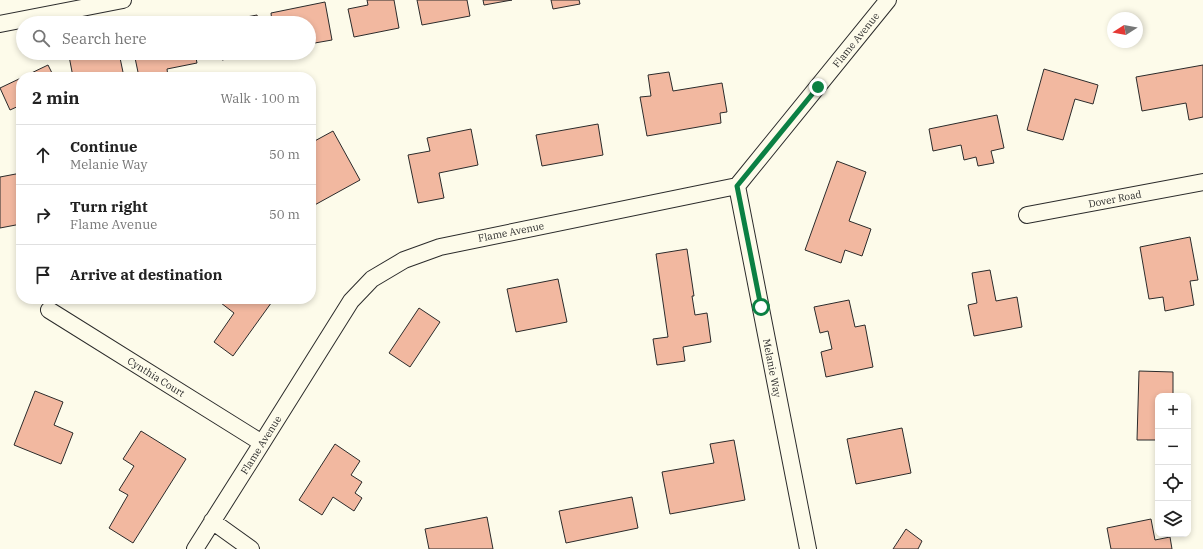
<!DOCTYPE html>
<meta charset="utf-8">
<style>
:root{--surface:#fff;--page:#f2f2f2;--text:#222;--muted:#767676;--line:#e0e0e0}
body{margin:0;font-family:"IBM Plex Serif",serif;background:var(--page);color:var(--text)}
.controls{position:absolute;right:12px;bottom:12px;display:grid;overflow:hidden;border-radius:8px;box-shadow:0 2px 6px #0003}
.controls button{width:36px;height:36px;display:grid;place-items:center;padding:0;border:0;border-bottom:1px solid var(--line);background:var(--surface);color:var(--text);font:20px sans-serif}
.compass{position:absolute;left:1107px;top:12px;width:36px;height:36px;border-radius:50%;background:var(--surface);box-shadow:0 2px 6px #0003;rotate:259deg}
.stop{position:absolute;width:12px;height:12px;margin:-9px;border:3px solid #0b8043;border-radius:50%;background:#fff}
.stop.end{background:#0b8043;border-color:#fff;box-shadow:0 1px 4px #0008}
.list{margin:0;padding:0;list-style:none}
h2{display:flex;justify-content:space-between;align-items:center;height:52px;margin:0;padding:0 16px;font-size:17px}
h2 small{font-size:13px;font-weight:400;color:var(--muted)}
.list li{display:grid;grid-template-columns:26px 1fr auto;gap:12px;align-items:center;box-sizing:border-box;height:60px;padding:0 16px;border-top:1px solid var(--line)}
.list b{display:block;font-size:15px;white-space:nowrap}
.list p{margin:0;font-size:13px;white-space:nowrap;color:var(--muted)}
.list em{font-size:13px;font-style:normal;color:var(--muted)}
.icon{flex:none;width:22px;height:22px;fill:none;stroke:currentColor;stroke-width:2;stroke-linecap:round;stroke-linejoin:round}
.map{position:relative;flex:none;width:1203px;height:549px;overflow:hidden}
.search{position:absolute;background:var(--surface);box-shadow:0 2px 6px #0003;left:16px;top:16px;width:300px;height:44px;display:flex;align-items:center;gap:10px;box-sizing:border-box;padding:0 14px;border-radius:22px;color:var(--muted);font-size:15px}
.panel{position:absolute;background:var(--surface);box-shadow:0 2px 6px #0003;left:16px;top:72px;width:300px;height:232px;border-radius:16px}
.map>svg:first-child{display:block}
.building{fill:#f2b8a0;stroke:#2b2b2b}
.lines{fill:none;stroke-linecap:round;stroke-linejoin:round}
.minor-casing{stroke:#2b2b2b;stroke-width:18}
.minor{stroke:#fdfbea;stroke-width:16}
.route{stroke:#0b8043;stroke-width:5}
.labels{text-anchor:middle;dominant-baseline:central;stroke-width:3;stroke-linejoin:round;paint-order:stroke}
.street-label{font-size:10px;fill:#2b2b2b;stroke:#fdfbea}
</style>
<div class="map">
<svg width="1203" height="549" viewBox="0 0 1203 549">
<rect width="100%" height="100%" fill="#fdfbea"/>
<path class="building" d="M367,0h27l5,28 -45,9 -6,-28 20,-4z
M417,0h50l3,16 -48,9z
M483,0h29l-28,5z
M551,0h28l1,4 -27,5z
M325,2l7,38 -23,4v-21h-37l-1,-10z
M257,15l2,8h-44z
M81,53h38l5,24h-51l-4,-21z
M134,53h61l2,10 -30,6 1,8h-29z
M220,53h37l-35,7z
M48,65l6,12h-31z
M1203,65v52l-14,3 -3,-17 -44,8 -6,-34z
M1044,69l54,16 -5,19 -18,-5 -12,41 -36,-10z
M669,72l4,19 49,-8 5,29 -7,1 1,10 -74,13 -7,-39 11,-1 -3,-21z
M21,78v27l-11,5 -10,-22z
M997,115l7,33 -13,3 3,12 -16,3 -2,-9 -12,3 -3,-15 -28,6 -4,-22z
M598,124l5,31 -61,11 -6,-31z
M471,129l7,36 -39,8 5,25 -26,5 -10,-48 22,-4 -3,-13z
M333,131l27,49 -49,27v-64z
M837,161l29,11 -17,49 22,8 -9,27 -17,-6 -4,13 -36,-13z
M21,173v51l-21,4v-51z
M1190,237l8,43 -8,1 4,24 -29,6 -2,-14 -14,2 -9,-52z
M687,249l7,47h-2l3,19 12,-2 4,29 -28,5 2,14 -28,4 -4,-26 15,-2 -12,-83z
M990,270l6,31 21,-4 5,30 -48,9 -6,-31 9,-2 -5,-30z
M558,279l9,43 -51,10 -9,-43z
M224,299h50l-41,57 -19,-14 20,-29 -13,-10z
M849,300l6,27 10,-2 8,42 -47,10 -5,-25 11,-3 -4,-18 -8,2 -6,-26z
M419,308l21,14 -30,45 -21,-14z
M1139,371l34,1v24h-15v44h-21z
M35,391l28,11 -9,23 19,8 -12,31 -47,-19z
M902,428l9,45 -55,11 -9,-45z
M141,431l45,28 -53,84 -24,-15 19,-33 -9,-5 15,-24 -11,-7z
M734,440l11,60 -75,14 -8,-42 52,-9 -4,-19z
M335,444l25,17 -9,14 11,7 -7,11 7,5 -8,13 -21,-14 -11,18 -23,-15z
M632,497l6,31 -72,15 -7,-32z
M487,517l6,32h-64l-4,-20z
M1151,519l4,21 15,-3 2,12h-61l-4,-21z
M906,529l16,12 -4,8h-25z"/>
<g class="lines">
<defs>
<path id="minor" d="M0,24l123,-24
M737,186l71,363
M1027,215l176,-33
M49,310l213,133
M212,521l39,28
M195,549l67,-106 89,-142 21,-22 32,-19 36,-13 297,-61 151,-186"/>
</defs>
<use href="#minor" class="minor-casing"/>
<use href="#minor" class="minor"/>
</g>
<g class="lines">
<path class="route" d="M761,307l-24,-121 81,-99"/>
</g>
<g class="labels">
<g class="street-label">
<text transform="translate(856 40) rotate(-51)">Flame Avenue</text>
<text transform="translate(1115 199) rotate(-11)">Dover Road</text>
<text transform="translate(511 232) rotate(-11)">Flame Avenue</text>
<text transform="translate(772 368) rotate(79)">Melanie Way</text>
<text transform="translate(156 377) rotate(32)">Cynthia Court</text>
<text transform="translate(261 445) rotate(-58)">Flame Avenue</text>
</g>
</g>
</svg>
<div class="controls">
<button>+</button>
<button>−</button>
<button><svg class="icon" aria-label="locate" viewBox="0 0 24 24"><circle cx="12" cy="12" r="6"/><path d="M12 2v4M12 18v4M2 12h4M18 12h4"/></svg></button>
<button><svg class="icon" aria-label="layers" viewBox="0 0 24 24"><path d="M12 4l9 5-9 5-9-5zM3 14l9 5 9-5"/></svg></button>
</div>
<svg class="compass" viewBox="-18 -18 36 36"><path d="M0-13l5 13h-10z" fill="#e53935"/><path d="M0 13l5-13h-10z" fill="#767676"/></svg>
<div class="stop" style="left:761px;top:307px"></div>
<div class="stop end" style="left:818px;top:87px"></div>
<div class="search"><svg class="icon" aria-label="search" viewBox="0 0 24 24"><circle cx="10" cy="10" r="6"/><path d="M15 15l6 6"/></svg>Search here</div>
<section class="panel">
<h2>2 min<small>Walk · 100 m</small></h2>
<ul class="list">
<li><svg class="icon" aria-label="ahead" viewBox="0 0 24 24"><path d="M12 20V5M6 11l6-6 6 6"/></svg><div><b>Continue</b><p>Melanie Way</p></div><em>50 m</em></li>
<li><svg class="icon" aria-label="right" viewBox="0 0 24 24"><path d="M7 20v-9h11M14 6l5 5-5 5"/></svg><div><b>Turn right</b><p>Flame Avenue</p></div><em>50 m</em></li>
<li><svg class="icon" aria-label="arrive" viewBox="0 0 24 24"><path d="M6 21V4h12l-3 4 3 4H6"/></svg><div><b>Arrive at destination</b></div></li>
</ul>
</section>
</div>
